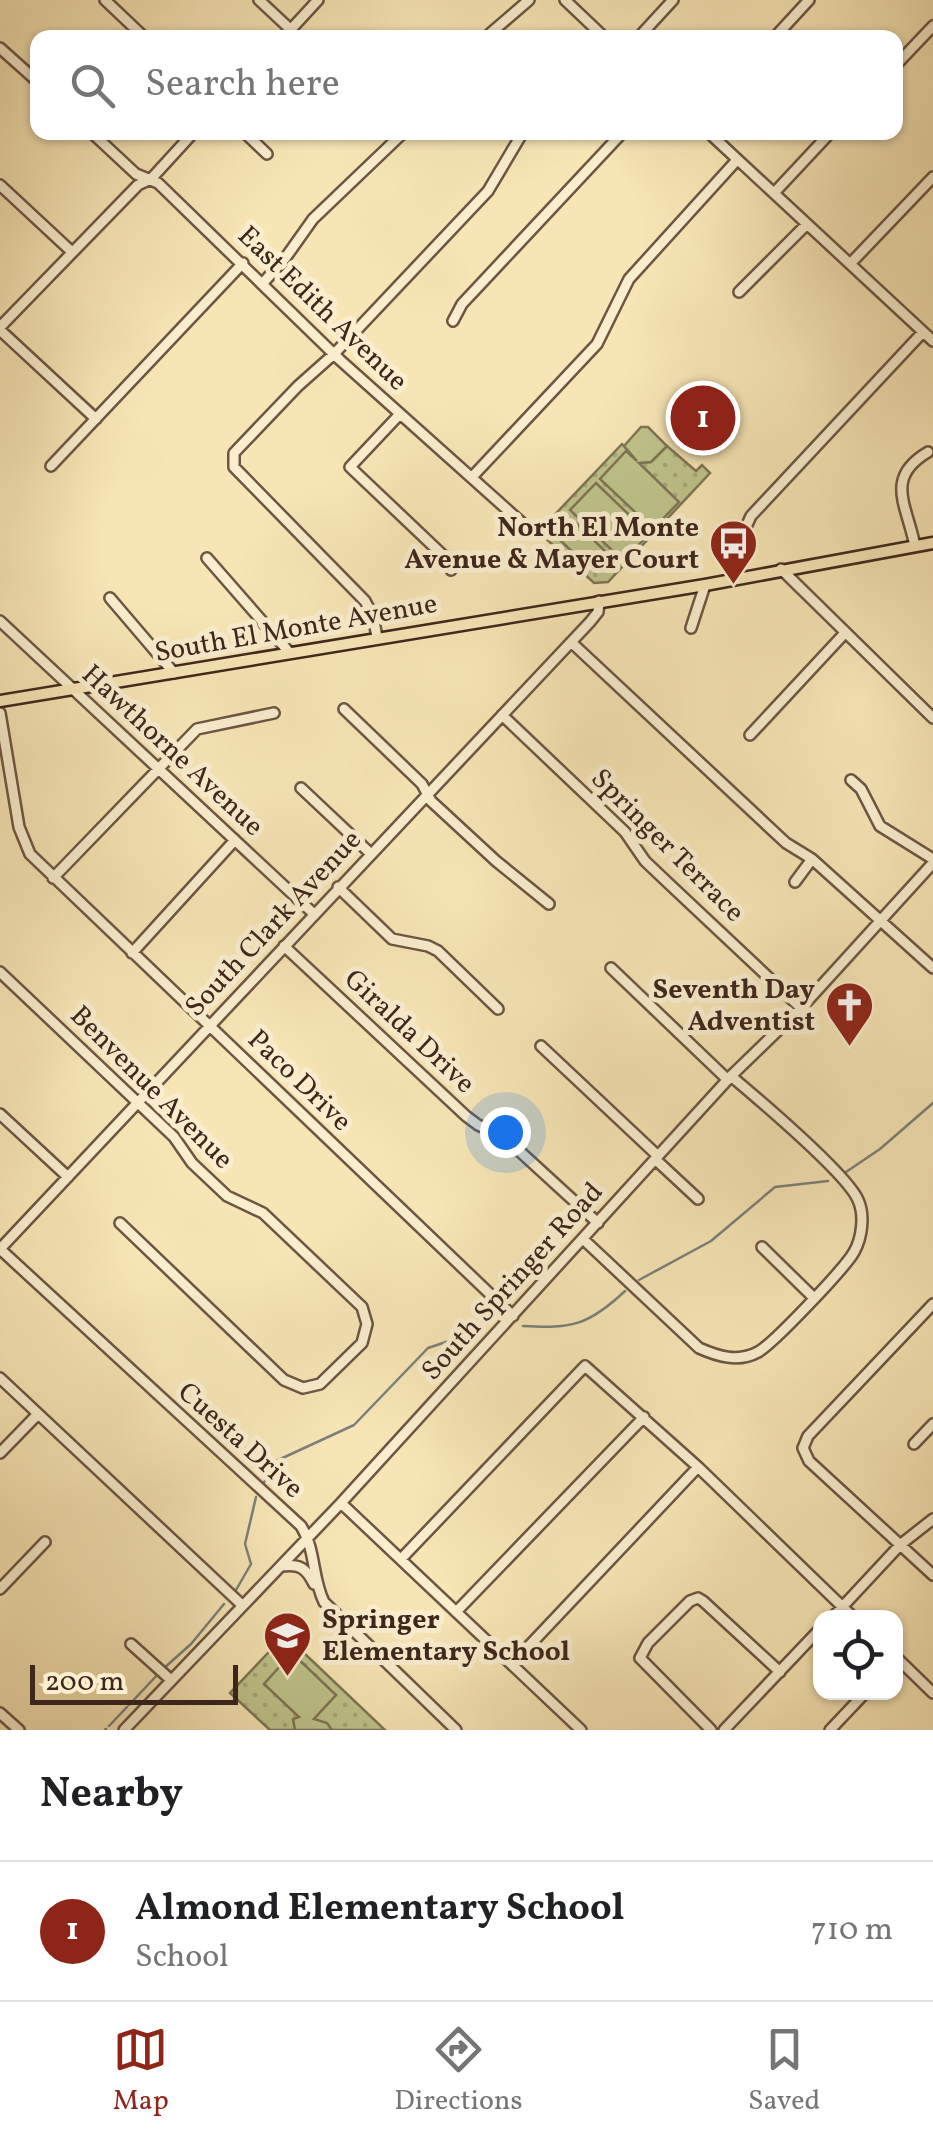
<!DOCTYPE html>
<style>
:root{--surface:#fff;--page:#f6f6f6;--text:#202124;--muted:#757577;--line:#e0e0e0;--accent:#8f2418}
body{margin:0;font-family:Vollkorn,serif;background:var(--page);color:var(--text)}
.controls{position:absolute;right:30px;bottom:30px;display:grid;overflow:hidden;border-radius:20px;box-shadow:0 2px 8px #0004}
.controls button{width:90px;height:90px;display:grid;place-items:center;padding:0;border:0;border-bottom:2px solid var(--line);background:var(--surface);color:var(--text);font:50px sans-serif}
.scale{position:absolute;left:30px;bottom:25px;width:208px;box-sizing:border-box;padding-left:10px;border:5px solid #3e261d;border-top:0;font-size:28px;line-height:35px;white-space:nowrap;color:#3e261d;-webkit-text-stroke:8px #faeecf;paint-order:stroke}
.you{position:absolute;left:505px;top:1132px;width:35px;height:35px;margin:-25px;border:8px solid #fff;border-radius:50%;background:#1a73e8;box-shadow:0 0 0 15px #1a73e833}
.badge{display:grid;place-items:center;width:65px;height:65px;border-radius:50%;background:var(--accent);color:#fff;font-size:32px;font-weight:700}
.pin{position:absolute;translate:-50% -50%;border:5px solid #fff;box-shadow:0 2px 10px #0006}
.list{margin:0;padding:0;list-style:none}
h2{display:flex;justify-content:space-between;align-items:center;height:130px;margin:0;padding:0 40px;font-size:42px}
h2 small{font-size:32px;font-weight:400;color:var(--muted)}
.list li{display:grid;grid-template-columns:65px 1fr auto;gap:30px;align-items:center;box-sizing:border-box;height:140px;padding:0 40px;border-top:2px solid var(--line)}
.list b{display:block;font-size:38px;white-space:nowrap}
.list p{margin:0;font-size:32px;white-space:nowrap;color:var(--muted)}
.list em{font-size:32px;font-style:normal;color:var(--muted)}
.icon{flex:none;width:55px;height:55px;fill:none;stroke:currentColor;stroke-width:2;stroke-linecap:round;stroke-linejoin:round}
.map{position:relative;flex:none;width:933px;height:1730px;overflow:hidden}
.search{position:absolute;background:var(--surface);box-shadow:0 2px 8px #0004;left:30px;right:30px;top:30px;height:110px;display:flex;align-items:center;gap:25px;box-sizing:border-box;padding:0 35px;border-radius:20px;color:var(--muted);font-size:38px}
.sheet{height:270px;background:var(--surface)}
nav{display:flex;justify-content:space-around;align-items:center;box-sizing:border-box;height:140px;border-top:2px solid var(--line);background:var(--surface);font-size:28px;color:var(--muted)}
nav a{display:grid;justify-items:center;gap:5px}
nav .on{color:var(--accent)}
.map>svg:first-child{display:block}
.grass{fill:url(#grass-dots);stroke:#7e7454;stroke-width:2.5}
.pitch{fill:#bfc38b;stroke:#7e7454;stroke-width:2.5}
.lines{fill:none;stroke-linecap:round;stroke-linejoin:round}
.stream{stroke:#7b807b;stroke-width:2.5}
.minor-casing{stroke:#6c5643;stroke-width:14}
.major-casing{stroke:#3e261d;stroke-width:15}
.minor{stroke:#faeecf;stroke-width:9}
.major{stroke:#f7e5b5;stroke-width:10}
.labels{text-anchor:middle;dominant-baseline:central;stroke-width:10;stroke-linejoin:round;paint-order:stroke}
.street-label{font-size:28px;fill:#3e261d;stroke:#faeecf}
.poi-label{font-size:28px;font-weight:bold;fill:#3e261d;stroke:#faeecf;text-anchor:end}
</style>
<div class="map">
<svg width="933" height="1730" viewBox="0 0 933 1730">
<defs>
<pattern id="grass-dots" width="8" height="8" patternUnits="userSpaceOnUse" patternTransform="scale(2.5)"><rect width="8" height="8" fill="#bfc38b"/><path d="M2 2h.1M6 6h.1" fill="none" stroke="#a5a778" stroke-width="1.8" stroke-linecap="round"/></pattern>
</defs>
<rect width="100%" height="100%" fill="#f7e5b5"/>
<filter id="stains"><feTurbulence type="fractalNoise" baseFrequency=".002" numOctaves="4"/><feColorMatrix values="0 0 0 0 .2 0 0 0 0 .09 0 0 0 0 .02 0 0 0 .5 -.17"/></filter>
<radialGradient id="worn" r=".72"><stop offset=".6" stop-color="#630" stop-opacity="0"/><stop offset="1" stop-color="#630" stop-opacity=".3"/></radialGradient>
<path class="grass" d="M622,444l17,18h12l16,-16 29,25 6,-6 8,8 -102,109 -14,1 -50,-46 -1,-10z
M285,1635l100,95h-115l-40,-37z"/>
<path class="pitch" d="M641,427h7l19,19 -16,16 -12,1 40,39 -26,27 -53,-50 26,-28 11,10 -13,-15z
M596,483l53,51 -26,27 -53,-51z
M576,523l28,27 -16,17 -28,-27z
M292,1653l44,42 -22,24 13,4 5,7h-37l-2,-11 6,-2 -35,-33z"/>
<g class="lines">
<path class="stream" d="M846,1172l34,-23 53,-46
M639,1280l72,-39 64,-54 53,-6
M523,1326c49,3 66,-1 102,-35
M263,1484l13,-23 78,-36 74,-77 33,-11
M236,1590l15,-26 -6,-20 11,-47
M163,1669l28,-25 33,-40
M129,1705l30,-32
M109,1726l18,-19
M105,1730l1,-1"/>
<defs>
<path id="minor" d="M105,0l40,38
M259,0l31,29
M565,0l40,38
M283,38l35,-38
M485,38l44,-38
M638,38l35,-38
M774,38l35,-38
M0,48l38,34
M896,65l37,-39
M91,132l45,42 22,9 182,177 181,162
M244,132l23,22
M708,132l225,209
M0,185l72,67
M774,193l57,-61
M850,264l83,-87
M263,283l23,-26 27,-38 91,-87
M739,292l68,-68
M453,321l9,-17 161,-172
M0,327l138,-142 13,-6 43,-47
M0,330l96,89
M399,415l-49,52 99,94 2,9
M51,466l192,-203
M472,477l125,-133 32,-65 108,-119
M915,546c-8,-41 -31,-68 13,-94
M207,558l82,94
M781,569l152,149
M731,579l5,-30 15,-33 172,-184
M110,598l64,75
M0,621l314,293
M691,628l14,-43
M377,637l-4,-21 -8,-15 -131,-134v-14l64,-67 36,-32 154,-163 35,-59
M571,642l215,201 26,16 121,109
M344,709l78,75 9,17 65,60 53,43
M0,713l19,114 11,27 483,462
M502,715l123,117 20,29 21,20 135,127
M750,735l94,-101
M851,780l10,9 19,37 53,33
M301,788l69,65
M53,878l144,-149 77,-16
M795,882l17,-23
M338,887l54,52 36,7 10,5 60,58
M284,946l182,170 12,9 25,11 95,87
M132,953l103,-113
M611,968l117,112
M0,972l174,165 18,26 35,33 36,17 99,94 5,17 -5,19 -42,41 -17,4 -19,-8 -164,-157
M541,1046l117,110
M0,1114l68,63
M655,1159l43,40
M583,1239l116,109c18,8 39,15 59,4 15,-8 87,-84 96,-100 8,-14 11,-37 4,-52 -11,-26 -101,-102 -127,-124
M762,1247l52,51
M0,1249l590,-627 8,-10 1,-11
M0,1249l301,277c15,24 11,52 23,76l132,128
M933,1304l-125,132 -5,12 6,13 124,114
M0,1378l242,227
M914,1444l19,-20
M0,1453l38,-39
M341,1503l240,227
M401,1559l184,-193 113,101 156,151
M282,1566c18,-2 24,2 32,18
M0,1589l45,-47
M456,1612l188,-195
M832,1618l68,-73 33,-26
M131,1644l40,36
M896,1657l37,36
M512,1664l186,-197
M0,1713l19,17
M124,1730l217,-227 390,-427 70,-68 132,-145
M711,1730l-71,-72 8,-15 42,-42 8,-3 5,3 77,71
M724,1730l96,-101
M830,1730l36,-38"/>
<path id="major" d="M0,701l705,-116 228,-42"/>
</defs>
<use href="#minor" class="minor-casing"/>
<use href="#major" class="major-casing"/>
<use href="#minor" class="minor"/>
<use href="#major" class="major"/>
</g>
<defs>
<symbol id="bus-pin" viewBox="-11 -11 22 30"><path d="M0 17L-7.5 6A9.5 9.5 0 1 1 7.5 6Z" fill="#8f2418" stroke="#faeecf"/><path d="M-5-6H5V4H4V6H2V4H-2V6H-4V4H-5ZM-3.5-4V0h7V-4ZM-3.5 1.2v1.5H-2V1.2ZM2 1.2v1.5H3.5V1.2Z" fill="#fff"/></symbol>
<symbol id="church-pin" viewBox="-11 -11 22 30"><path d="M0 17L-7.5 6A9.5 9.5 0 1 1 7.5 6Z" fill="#8f2418" stroke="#faeecf"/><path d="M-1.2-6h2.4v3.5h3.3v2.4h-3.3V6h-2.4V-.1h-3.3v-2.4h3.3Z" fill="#fff"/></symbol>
<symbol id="school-pin" viewBox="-11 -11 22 30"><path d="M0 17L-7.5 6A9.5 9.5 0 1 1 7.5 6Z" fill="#8f2418" stroke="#faeecf"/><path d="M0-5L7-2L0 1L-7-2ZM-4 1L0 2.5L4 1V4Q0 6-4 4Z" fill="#fff"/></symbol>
</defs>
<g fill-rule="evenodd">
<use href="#bus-pin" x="706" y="516" width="55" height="75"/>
<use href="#church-pin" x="822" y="978" width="55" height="75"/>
<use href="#school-pin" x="260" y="1608" width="55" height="75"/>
</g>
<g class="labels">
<g class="street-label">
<text transform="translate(322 309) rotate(44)">East Edith Avenue</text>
<text transform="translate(296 629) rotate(-10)">South El Monte Avenue</text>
<text transform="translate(172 751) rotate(43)">Hawthorne Avenue</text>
<text transform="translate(667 846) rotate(45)">Springer Terrace</text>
<text transform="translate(274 924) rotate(-47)">South Clark Avenue</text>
<text transform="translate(409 1032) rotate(43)">Giralda Drive</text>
<text transform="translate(299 1081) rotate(44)">Paco Drive</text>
<text transform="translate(151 1088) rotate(45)">Benvenue Avenue</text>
<text transform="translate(513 1282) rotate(-48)">South Springer Road</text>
<text transform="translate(240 1441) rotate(42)">Cuesta Drive</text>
</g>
<g class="poi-label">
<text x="699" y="528">North El Monte<tspan x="699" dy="32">Avenue &amp; Mayer Court</tspan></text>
<text x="815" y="990">Seventh Day<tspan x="815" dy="32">Adventist</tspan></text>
<text x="322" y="1620" text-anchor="start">Springer<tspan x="322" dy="32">Elementary School</tspan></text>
</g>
</g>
<rect width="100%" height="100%" filter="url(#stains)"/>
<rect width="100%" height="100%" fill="url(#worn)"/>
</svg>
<div class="controls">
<button><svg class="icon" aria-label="locate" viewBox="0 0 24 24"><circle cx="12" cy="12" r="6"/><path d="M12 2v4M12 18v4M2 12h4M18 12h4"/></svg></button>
</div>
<div class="scale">200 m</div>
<div class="you"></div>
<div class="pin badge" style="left:703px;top:418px">1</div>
<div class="search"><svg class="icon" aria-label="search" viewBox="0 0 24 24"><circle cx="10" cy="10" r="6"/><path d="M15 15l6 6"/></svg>Search here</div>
</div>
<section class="sheet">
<h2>Nearby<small></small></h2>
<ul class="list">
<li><span class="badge">1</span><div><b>Almond Elementary School</b><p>School</p></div><em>710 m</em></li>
</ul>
</section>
<nav>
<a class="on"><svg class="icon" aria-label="map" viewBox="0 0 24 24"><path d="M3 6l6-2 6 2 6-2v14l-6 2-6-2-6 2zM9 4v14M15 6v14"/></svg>Map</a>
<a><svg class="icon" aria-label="directions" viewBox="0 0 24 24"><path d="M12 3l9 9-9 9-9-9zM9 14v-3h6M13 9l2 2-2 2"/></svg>Directions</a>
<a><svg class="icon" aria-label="saved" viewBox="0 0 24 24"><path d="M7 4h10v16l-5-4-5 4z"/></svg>Saved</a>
</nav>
